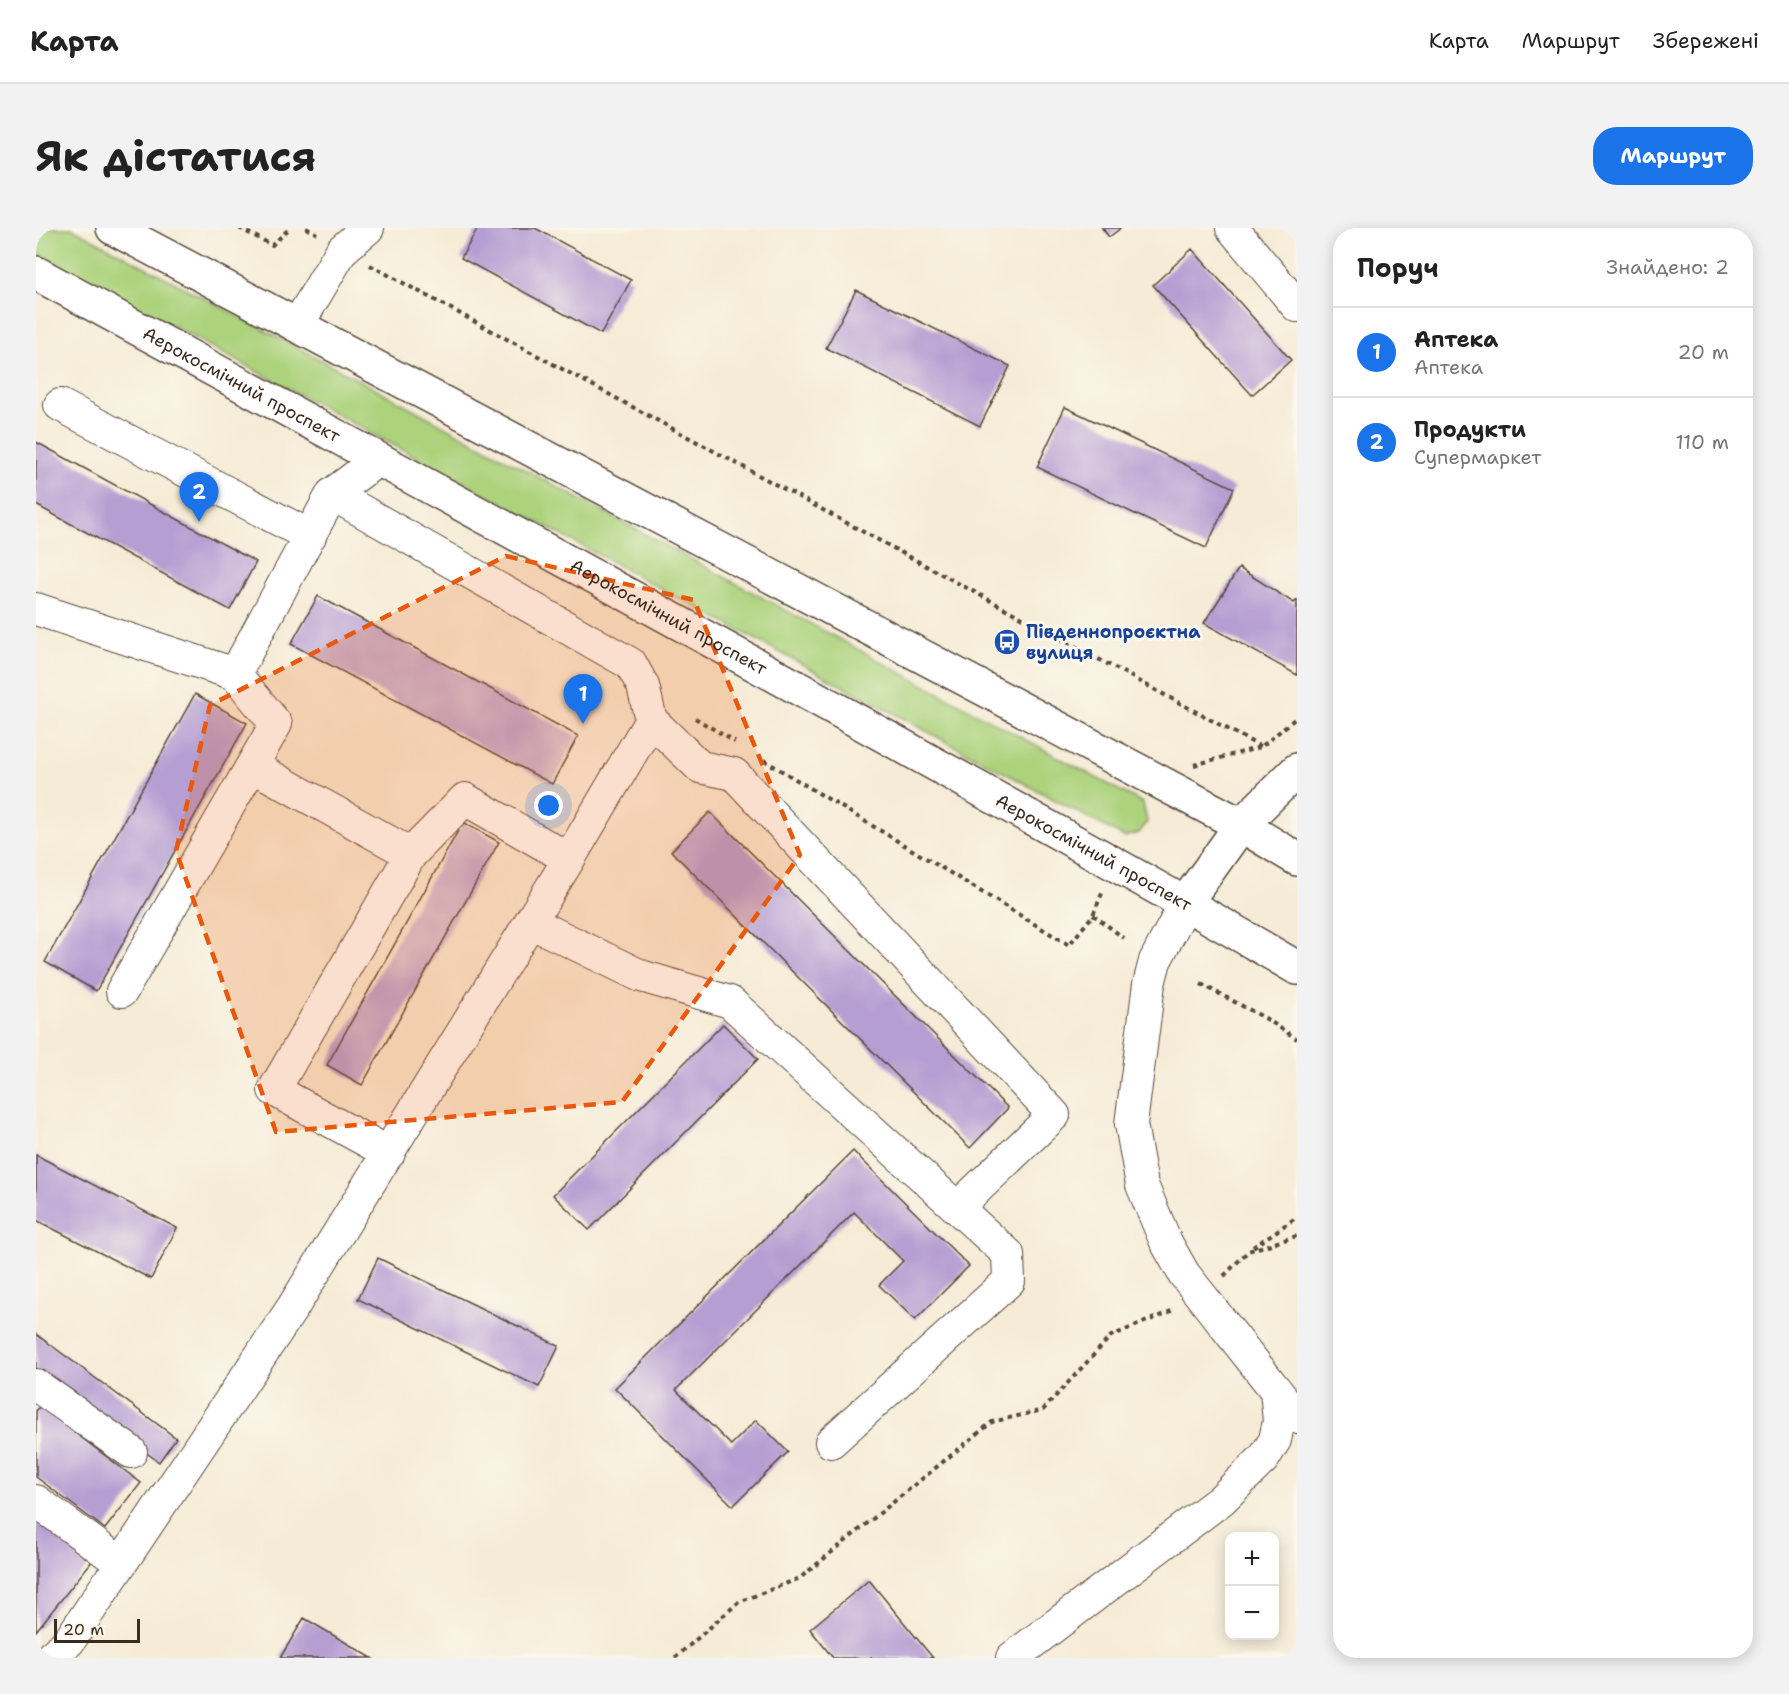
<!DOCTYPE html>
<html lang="uk">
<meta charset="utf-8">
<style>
:root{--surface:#fff;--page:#f2f2f2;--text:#222;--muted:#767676;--line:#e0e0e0;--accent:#1a73e8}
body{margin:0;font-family:"Shantell Sans",sans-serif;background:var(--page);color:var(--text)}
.controls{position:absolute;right:18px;bottom:18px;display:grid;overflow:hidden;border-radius:12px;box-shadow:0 3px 15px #0003}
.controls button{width:54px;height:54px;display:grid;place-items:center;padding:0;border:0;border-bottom:2px solid var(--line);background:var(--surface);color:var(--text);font:30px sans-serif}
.scale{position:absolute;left:18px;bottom:15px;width:86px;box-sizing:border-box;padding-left:6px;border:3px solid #3b2a1e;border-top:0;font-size:16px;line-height:21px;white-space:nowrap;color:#3b2a1e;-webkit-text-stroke:4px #fbf7ec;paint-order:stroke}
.you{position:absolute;left:513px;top:578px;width:21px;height:21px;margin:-15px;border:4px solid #fff;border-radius:50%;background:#1a73e8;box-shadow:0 0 0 9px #1a73e833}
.badge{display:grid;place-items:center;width:39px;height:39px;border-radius:50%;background:var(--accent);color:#fff;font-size:20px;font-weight:700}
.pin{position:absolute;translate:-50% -50px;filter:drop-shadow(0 2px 3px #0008)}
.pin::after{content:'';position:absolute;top:32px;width:21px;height:18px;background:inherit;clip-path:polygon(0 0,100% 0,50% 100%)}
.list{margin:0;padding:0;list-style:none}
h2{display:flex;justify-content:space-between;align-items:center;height:78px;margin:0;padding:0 24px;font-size:26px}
h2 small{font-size:20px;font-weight:400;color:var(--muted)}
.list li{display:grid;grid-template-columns:39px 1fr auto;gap:18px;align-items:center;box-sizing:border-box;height:90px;padding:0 24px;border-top:2px solid var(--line)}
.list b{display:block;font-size:22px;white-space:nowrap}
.list p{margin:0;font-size:20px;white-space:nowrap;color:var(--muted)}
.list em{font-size:20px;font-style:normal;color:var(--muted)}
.map{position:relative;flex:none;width:1261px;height:1430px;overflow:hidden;border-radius:24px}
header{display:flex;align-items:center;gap:36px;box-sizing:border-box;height:84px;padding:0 30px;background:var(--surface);border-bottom:2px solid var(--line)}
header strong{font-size:28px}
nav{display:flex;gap:33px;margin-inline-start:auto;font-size:21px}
.intro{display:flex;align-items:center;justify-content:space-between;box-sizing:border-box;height:144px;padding:0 36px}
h1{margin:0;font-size:42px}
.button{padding:15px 27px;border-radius:24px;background:var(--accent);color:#fff;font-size:21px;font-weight:700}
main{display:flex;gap:36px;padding:0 36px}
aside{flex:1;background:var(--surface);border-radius:24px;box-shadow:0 3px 15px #0003}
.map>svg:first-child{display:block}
.green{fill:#acd27c;stroke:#747e4d;stroke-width:1.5}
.building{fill:#b59ed2}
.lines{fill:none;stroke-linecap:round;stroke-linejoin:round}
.minor-casing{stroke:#57473a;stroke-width:34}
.major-casing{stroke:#57473a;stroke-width:36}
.path{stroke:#57473a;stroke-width:4;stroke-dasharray:4.5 4.5;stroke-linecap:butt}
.minor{stroke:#fff;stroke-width:32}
.major{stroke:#fff;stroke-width:33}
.marked{fill:#e8590c;fill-opacity:0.2;stroke:#e8590c;stroke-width:4.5;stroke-dasharray:12 8;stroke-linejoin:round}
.labels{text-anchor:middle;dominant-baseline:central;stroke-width:6;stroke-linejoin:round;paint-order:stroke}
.street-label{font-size:18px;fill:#3b2a1e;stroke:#fbf7ec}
.transit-label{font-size:18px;font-weight:bold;fill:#164399;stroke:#fbf7ec;text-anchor:start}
</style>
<header>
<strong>Карта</strong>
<nav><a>Карта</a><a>Маршрут</a><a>Збережені</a></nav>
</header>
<div class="intro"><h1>Як дістатися</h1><a class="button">Маршрут</a></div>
<main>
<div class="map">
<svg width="1261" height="1430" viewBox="0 0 1261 1430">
<rect width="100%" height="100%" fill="#fbf7ec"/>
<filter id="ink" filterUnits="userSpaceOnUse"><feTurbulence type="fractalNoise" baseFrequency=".0167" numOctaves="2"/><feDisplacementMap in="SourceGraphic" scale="12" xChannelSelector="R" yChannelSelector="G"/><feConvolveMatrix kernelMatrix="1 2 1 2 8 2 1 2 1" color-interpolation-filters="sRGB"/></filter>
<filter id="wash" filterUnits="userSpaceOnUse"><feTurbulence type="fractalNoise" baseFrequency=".008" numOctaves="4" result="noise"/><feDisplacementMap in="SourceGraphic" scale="24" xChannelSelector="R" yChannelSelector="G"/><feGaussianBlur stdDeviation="1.35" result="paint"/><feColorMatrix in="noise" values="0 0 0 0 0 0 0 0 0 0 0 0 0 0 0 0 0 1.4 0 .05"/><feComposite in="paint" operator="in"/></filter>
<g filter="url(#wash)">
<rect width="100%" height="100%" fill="#f5ebd6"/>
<path class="green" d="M0,0h36l300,159 771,416 4,19 -8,11 -15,4 -1088,-584z"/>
<g id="blocks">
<path class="building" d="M442,0h57l96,52 -30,54 -140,-76z
M1066,0h19l-12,9z
M1156,21l99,111 -39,35 -99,-110z
M820,62l154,76 -30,60 -154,-78z
M1029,179l169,81 -28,60 -169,-81z
M0,214l220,120 -26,48 -194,-105z
M1203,340l55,35 3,-3v75l-93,-52z
M282,368l260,140 -26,48 -261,-140z
M159,466l52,29 -151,268 -51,-29z
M674,584l298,296 -38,40 -299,-297z
M427,594l36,20 -137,243 -35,-20z
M687,796l35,35 -169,171 -36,-35z
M817,923l116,115 -54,54 -36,-35 24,-24 -49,-49 -178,178 55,55 25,-25 32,32 -55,54 -118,-118z
M0,927l141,73 -26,51 -115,-59z
M342,1030l181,88 -20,41 -181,-88z
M0,1106l140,104 -17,24 -123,-91z
M4,1178l101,77 -36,46 -69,-52v-66z
M0,1283l61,44 -61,76z
M833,1352l64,78h-100l-23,-29z
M268,1390l68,40h-92z"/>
</g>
</g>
<g filter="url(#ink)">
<use href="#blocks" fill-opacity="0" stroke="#57473a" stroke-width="1.5"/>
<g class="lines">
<defs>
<path id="minor" d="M1196,0l65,78
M261,98l45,-76 26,-22
M24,177l250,131
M0,381l199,65
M615,492l49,47 34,7 320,341 -97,93
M216,538l159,88 -137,236 115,63
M375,626l54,-55 104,60
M1150,674l-31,59 -6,23 -18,140 11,61 24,57 18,32 113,143
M494,694l111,54 89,26 278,252 1,27 -178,161
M86,763l154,-267 -41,-50 97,-180
M0,1157l95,67
M0,1273l85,62
M14,1430l19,-17 224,-334 276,-448 82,-139 -8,-34 -12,-22 -299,-170 47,-35
M976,1430l209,-158 43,-42 11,-18 4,-19 -3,-31"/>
<g id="major">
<path d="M77,0l1128,597 56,34"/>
<path id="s1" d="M0,45c313,171 628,339 940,514 107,60 215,118 321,181"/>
<path d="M1150,674l55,-77 56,-55"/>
</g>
</defs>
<use href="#minor" class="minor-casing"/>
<use href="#major" class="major-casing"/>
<path class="path" d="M203,0l33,17 18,-17
M270,0l11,6
M334,37l891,482
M659,490l40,24
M728,532l305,185 24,-30 10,-24
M1158,537l67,-18 36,-30
M1057,687l31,23
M1165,756l64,34 32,21
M1217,1019l44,-30
M1188,1048l24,-25 49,-15
M639,1430l64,-56 61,-24 192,-156 51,-12 68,-74 63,-26"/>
<use href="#minor" class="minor"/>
<use href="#major" class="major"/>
</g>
</g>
<path class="marked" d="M470,328l188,44 106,255 -178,247 -346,30 -100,-281 34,-146z"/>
<defs>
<symbol id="bus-disc" viewBox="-11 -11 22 22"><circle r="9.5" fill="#1a4fb4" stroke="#fbf7ec"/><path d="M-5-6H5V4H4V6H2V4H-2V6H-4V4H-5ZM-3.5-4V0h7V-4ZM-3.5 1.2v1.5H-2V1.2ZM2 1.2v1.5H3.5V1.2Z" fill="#fff"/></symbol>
</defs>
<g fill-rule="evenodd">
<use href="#bus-disc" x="956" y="399" width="30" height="30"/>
</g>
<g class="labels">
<g class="street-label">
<text stroke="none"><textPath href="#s1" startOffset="234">Аерокосмічний проспект</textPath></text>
<text stroke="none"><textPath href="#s1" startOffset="720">Аерокосмічний проспект</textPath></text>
<text stroke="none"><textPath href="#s1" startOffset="1206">Аерокосмічний проспект</textPath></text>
</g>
<g class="transit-label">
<text x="990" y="404">Південнопроєктна<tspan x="990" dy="21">вулиця</tspan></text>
</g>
</g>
</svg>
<div class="controls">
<button>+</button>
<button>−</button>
</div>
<div class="scale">20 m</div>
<div class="you"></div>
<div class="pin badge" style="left:547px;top:496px">1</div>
<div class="pin badge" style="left:163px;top:294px">2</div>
</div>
<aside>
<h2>Поруч<small>Знайдено: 2</small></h2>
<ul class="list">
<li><span class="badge">1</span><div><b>Аптека</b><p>Аптека</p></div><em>20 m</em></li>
<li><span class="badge">2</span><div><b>Продукти</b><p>Супермаркет</p></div><em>110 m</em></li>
</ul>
</aside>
</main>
